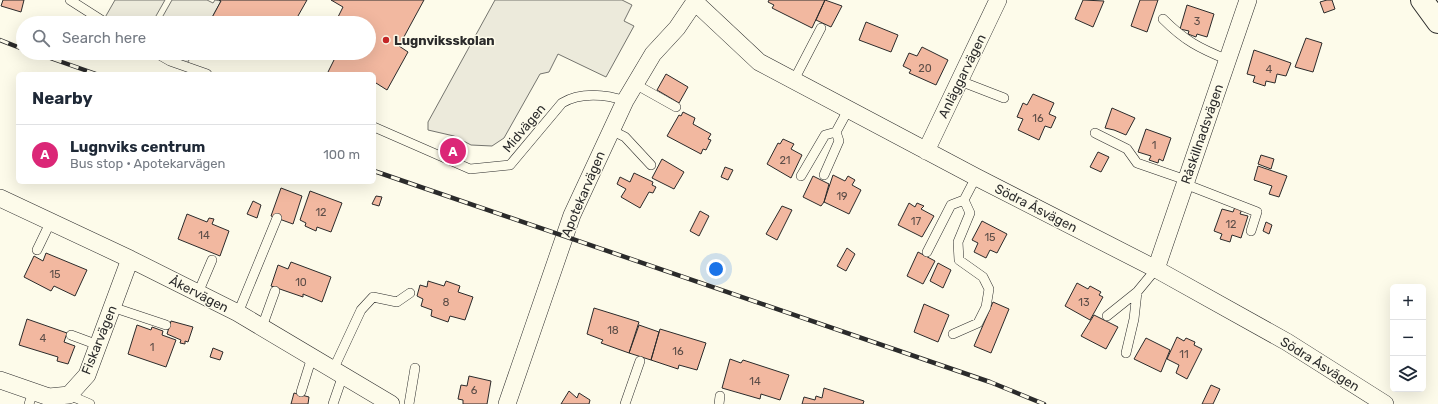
<!DOCTYPE html>
<meta charset="utf-8">
<style>
:root{--surface:#fff;--page:#f6f6f7;--text:#1f2937;--muted:#747a83;--line:#e0e1e3;--accent:#db2777}
body{margin:0;font-family:Rubik,sans-serif;background:var(--page);color:var(--text)}
.controls{position:absolute;right:12px;bottom:12px;display:grid;overflow:hidden;border-radius:6px;box-shadow:0 4px 16px #0002}
.controls button{width:36px;height:36px;display:grid;place-items:center;padding:0;border:0;border-bottom:1px solid var(--line);background:var(--surface);color:var(--text);font:20px sans-serif}
.you{position:absolute;left:716px;top:269px;width:14px;height:14px;margin:-10px;border:3px solid #fff;border-radius:50%;background:#1a73e8;box-shadow:0 0 0 6px #1a73e833}
.badge{display:grid;place-items:center;width:26px;height:26px;border-radius:50%;background:var(--accent);color:#fff;font-size:13px;font-weight:700}
.pin{position:absolute;translate:-50% -50%;border:2px solid #fff;box-shadow:0 1px 4px #0006}
.list{margin:0;padding:0;list-style:none}
h2{display:flex;justify-content:space-between;align-items:center;height:52px;margin:0;padding:0 16px;font-size:17px}
h2 small{font-size:13px;font-weight:400;color:var(--muted)}
.list li{display:grid;grid-template-columns:26px 1fr auto;gap:12px;align-items:center;box-sizing:border-box;height:60px;padding:0 16px;border-top:1px solid var(--line)}
.list b{display:block;font-size:15px;white-space:nowrap}
.list p{margin:0;font-size:13px;white-space:nowrap;color:var(--muted)}
.list em{font-size:13px;font-style:normal;color:var(--muted)}
.icon{flex:none;width:22px;height:22px;fill:none;stroke:currentColor;stroke-width:2;stroke-linecap:round;stroke-linejoin:round}
.map{position:relative;flex:none;width:1438px;height:404px;overflow:hidden}
.search{position:absolute;background:var(--surface);box-shadow:0 4px 16px #0002;left:16px;top:16px;width:360px;height:44px;display:flex;align-items:center;gap:10px;box-sizing:border-box;padding:0 14px;border-radius:22px;color:var(--muted);font-size:15px}
.panel{position:absolute;background:var(--surface);box-shadow:0 4px 16px #0002;left:16px;top:72px;width:360px;height:112px;border-radius:6px}
.map>svg:first-child{display:block}
.parking{fill:#eceadb;stroke:#74746e}
.building{fill:#f2b8a0;stroke:#2b2b2b}
.lines{fill:none;stroke-linecap:round;stroke-linejoin:round}
.service-casing{stroke:#2b2b2b;stroke-width:10}
.minor-casing{stroke:#2b2b2b;stroke-width:18}
.secondary-casing{stroke:#2b2b2b;stroke-width:24}
.service{stroke:#fdfbea;stroke-width:9}
.minor{stroke:#fdfbea;stroke-width:17}
.secondary{stroke:#fdfbea;stroke-width:22}
.rail-casing{stroke:#2b2b2b;stroke-width:4.5}
.rail{stroke:#fdfbea;stroke-width:3;stroke-dasharray:9;stroke-linecap:butt}
.poi-dot{fill:#c62828;stroke:#fdfbea;stroke-width:1.5}
.labels{text-anchor:middle;dominant-baseline:central;stroke-width:3;stroke-linejoin:round;paint-order:stroke}
.number-label{font-size:11px;fill:#5d4e48}
.poi-label{font-size:13px;font-weight:bold;fill:#2b2b2b;stroke:#fdfbea;text-anchor:start}
.street-label{font-size:13px;fill:#2b2b2b;stroke:#fdfbea}
</style>
<div class="map">
<svg width="1438" height="404" viewBox="0 0 1438 404">
<rect width="100%" height="100%" fill="#fdfbea"/>
<path class="parking" d="M115,0h50l-13,23h-46l-3,-2z
M172,0h35l6,3 2,-3 6,1 -12,22h-50z
M495,0h127l10,5 -8,16 10,5 -28,51 -48,-23 -9,18 -9,2 -36,64 -12,8 -21,-1 -17,-9 -26,-6v-8z
M156,53h37l-8,14z"/>
<path class="building" d="M3,0h21l-3,12 -20,-6z
M219,0h88l-13,23h-85l12,-22z
M331,0h93l-25,46 9,6 -21,38 -11,-7 -2,3v-12h-47l9,-18 -6,-3h39v-30h-34l8,-16z
M769,0h56l-13,28 -40,-20 2,-3 -6,-3z
M825,0l17,6 -11,21 -15,-7z
M1083,0l21,1 -11,26 -18,-8z
M1140,0h18l-11,32 -16,-6z
M1327,0h5l3,9 -11,4 -4,-11z
M1187,5l27,9 -7,23 -10,-3 -1,3 -8,-3 1,-3 -9,-2z
M866,22l32,13 -7,17 -32,-12z
M1306,38l16,5 -9,29 -18,-5z
M922,47l26,13 -12,25 -27,-12 2,-3 -8,-4 6,-13 8,3z
M1254,50l37,13 -5,13 -9,-2 -2,9 -9,-2 -1,5 -12,-4 2,-6 -8,-2z
M666,74l22,13 -9,16 -22,-13z
M1033,94l21,9 -5,11 7,3 -5,11 -6,-2 -6,14 -21,-10 5,-11 -6,-2 6,-14 4,2z
M1112,108l23,10 -9,17 -12,-5 -9,-2z
M683,112l12,6 -2,6 18,10 -3,5 3,1 -5,10 -3,-1 -2,5 -34,-18 12,-21 2,1z
M1146,129l25,9 -8,23 -4,-2 -1,4 -9,-3 2,-4 -13,-4z
M783,139l11,5 -3,5 11,6 -11,23 -24,-14 11,-21 2,1z
M1098,152l11,5 -8,15 -11,-5z
M1261,155l13,4 -3,10 -13,-5z
M662,159l22,13 -10,17 -22,-11z
M1258,166l29,10 -8,21 -10,-3 3,-8 -18,-6z
M725,167l8,3 -5,10 -7,-3z
M634,173l19,9 -1,3 4,2 -3,6 -4,-1 -9,16 -19,-11 5,-8 -9,-5 3,-7 10,5z
M833,175l12,6 3,-5 7,4 -3,5 9,5 -12,24 -25,-12z
M813,176l16,8 -5,18 -3,4 -18,-9z
M281,188l21,8 -9,28 -22,-8z
M310,191l32,12 -11,29 -14,-5 -1,4 -11,-5 1,-3 -6,-3z
M376,196l6,1 -3,9 -7,-2z
M253,201l8,4 -4,13 -10,-4z
M909,203l6,4 2,-4 7,3 -3,3 13,7 -12,21 -24,-12z
M782,206l10,4 -15,30 -11,-6z
M1235,207l7,2 -2,5 8,2 -7,22 -9,-3 -2,7 -10,-3 2,-5 -8,-3 8,-22 11,3z
M700,211l9,5 -10,20 -9,-5z
M187,214l20,8 2,-4 5,1 -2,5 17,7 -9,25 -42,-17z
M982,221l25,13 -10,19 -7,-3 -4,8 -12,-6 4,-9 -6,-3z
M1266,222l6,3 -3,9 -6,-3z
M847,248l8,6 -9,17 -9,-5z
M918,252l17,9 -12,23 -16,-8z
M46,253l41,17 -12,26 -21,-10 -3,5 -27,-14 10,-21 9,5z
M291,262l40,15 -9,25 -19,-8v3l-32,-11 7,-21 10,4z
M938,263l13,7 -8,18 -13,-7z
M428,281l16,5 2,-5 14,5 -2,6 15,5 -8,23 -15,-4 -2,6 -17,-6 1,-6 -11,-4 2,-7 -6,-3 3,-11 7,2z
M1077,283l11,6 2,-3 11,6 -2,3 4,2 -13,23 -25,-14z
M993,302l16,7 -18,44 -17,-7z
M924,304l25,11 -11,27 -24,-10z
M594,308l45,14 -10,31 -28,-10 2,-3 -16,-6z
M1094,315l24,12 -12,22 -25,-13z
M27,319l40,14 -3,9 11,4 -7,18 -11,-3 1,-4 -39,-12z
M171,321l22,6 -5,15 -3,-1v3l-5,-1 1,-3 -14,-6z
M137,325l14,5 1,-3 11,4 -1,4 14,5 -10,27 -38,-13z
M639,325l20,7 -8,28 -22,-7z
M660,329l46,14 -9,27 -18,-5 -1,4 -27,-9z
M1177,337l7,4 2,-3 9,4 -1,3 8,4 -15,30 -11,-6 3,-8 -12,-6z
M1146,338l24,12 -9,22 -27,-13z
M213,348l10,4 -3,8 -10,-3z
M730,359l11,4 2,-3 46,15 -9,25 -19,-6 -1,5 -38,-11z
M469,376l22,5 -4,23h-24v-4l-5,-1 3,-14 6,1z
M1211,385l9,4 -7,15h-11z
M824,388l40,13 -1,3h-61l2,-7 11,3 1,-4 6,2z
M569,391l8,7 2,-5 11,7 -1,4h-28z
M294,393l15,4 -1,7h-17z"/>
<g class="lines">
<defs>
<path id="service" d="M70,0l36,23
M1163,19c22,22 36,29 65,41
M156,53l14,8 37,13
M794,80l27,-52
M960,81l44,17
M635,84l41,23
M374,127l96,42 40,-4 52,-62c18,-11 44,-9 63,-2
M611,130l14,7 26,28
M1095,133l32,16 10,14 49,17
M824,175l15,-34 -3,-9
M801,176l24,-41 11,-3 12,-22
M1185,184l72,28 -6,19
M37,250l14,-29
M927,252l24,-47 13,-5
M198,293l14,-33
M112,307l54,18
M238,313l39,-95
M1107,316l30,-24 19,-23
M262,327l13,-36
M953,334l25,-11 8,-16 3,-18 -6,-12 -24,-17 -1,-18 12,-29 -6,-13 12,-23
M71,335l27,10
M1126,353l8,-34 3,-27
M333,370l28,-60 12,-13 24,5 13,-9
M301,392l11,-35
M69,395l21,9
M29,404l4,-12
M333,404l10,-29
M409,404l6,-36
M625,404l15,-43
M719,404l1,-8"/>
<path id="minor" d="M695,2l64,60 217,115 180,92 131,73 98,62
M926,151l72,-151
M0,198l130,61 108,54 153,91
M1156,269l92,-269
M0,380l49,17 20,-2 18,-20 43,-116
M507,404l65,-189 53,-114 28,-47 24,-26 19,-28"/>
<path id="secondary" d="M1422,0l16,22"/>
</defs>
<use href="#service" class="service-casing"/>
<use href="#minor" class="minor-casing"/>
<use href="#secondary" class="secondary-casing"/>
<use href="#service" class="service"/>
<use href="#minor" class="minor"/>
<use href="#secondary" class="secondary"/>
<defs>
<path id="rail" d="M0,40l23,9
M36,53l60,21
M374,171l616,211 54,22"/>
</defs>
<use href="#rail" class="rail-casing"/>
<use href="#rail" class="rail"/>
</g>
<circle class="poi-dot" cx="386" cy="40" r="4"/>
<g class="labels">
<g class="number-label">
<text x="1197" y="21">3</text>
<text x="925" y="68">20</text>
<text x="1269" y="69">4</text>
<text x="1038" y="118">16</text>
<text x="1154" y="145">1</text>
<text x="785" y="160">21</text>
<text x="842" y="196">19</text>
<text x="321" y="212">12</text>
<text x="916" y="221">17</text>
<text x="1231" y="224">12</text>
<text x="204" y="235">14</text>
<text x="990" y="237">15</text>
<text x="55" y="274">15</text>
<text x="301" y="282">10</text>
<text x="446" y="302">8</text>
<text x="1084" y="302">13</text>
<text x="613" y="330">18</text>
<text x="43" y="338">4</text>
<text x="152" y="347">1</text>
<text x="678" y="351">16</text>
<text x="1184" y="354">11</text>
<text x="755" y="381">14</text>
<text x="474" y="390">6</text>
</g>
<g class="poi-label">
<text x="394" y="40">Lugnviksskolan</text>
</g>
<g class="street-label">
<text transform="translate(962 76) rotate(-64)">Anläggarvägen</text>
<text transform="translate(524 128) rotate(-50)">Midvägen</text>
<text transform="translate(1202 134) rotate(-71)">Råskillnadsvägen</text>
<text transform="translate(583 194) rotate(-67)">Apotekarvägen</text>
<text transform="translate(1036 208) rotate(27)">Södra Åsvägen</text>
<text transform="translate(199 294) rotate(27)">Åkervägen</text>
<text transform="translate(99 340) rotate(-68)">Fiskarvägen</text>
<text transform="translate(1320 364) rotate(32)">Södra Åsvägen</text>
</g>
</g>
</svg>
<div class="controls">
<button>+</button>
<button>−</button>
<button><svg class="icon" aria-label="layers" viewBox="0 0 24 24"><path d="M12 4l9 5-9 5-9-5zM3 14l9 5 9-5"/></svg></button>
</div>
<div class="you"></div>
<div class="pin badge" style="left:453px;top:151px">A</div>
<div class="search"><svg class="icon" aria-label="search" viewBox="0 0 24 24"><circle cx="10" cy="10" r="6"/><path d="M15 15l6 6"/></svg>Search here</div>
<section class="panel">
<h2>Nearby<small></small></h2>
<ul class="list">
<li><span class="badge">A</span><div><b>Lugnviks centrum</b><p>Bus stop · Apotekarvägen</p></div><em>100 m</em></li>
</ul>
</section>
</div>
